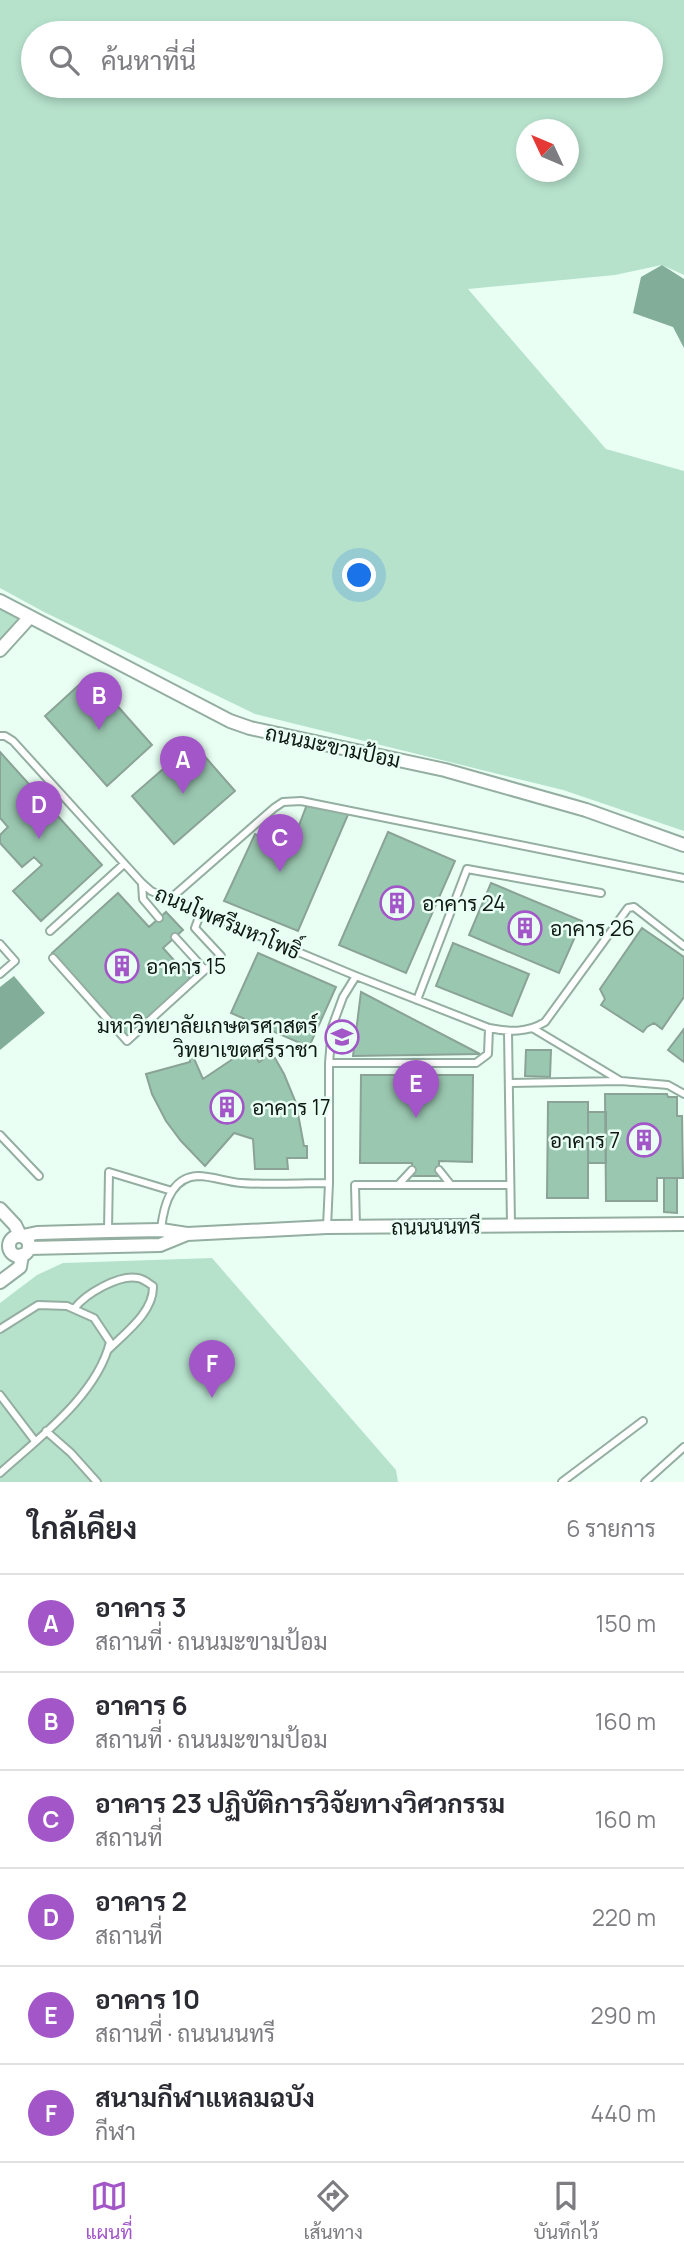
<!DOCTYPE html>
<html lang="th">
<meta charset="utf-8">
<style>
:root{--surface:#fff;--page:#f7f7f7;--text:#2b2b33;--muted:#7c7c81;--line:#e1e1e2;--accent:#a256c8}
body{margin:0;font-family:Manrope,Sarabun,sans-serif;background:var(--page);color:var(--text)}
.compass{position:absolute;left:516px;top:119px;width:63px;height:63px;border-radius:50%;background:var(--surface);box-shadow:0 4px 10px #0003;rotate:314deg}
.you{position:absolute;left:360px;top:576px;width:24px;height:24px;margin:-18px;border:5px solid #fff;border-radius:50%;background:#1a73e8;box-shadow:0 0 0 10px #1a73e833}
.badge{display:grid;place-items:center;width:46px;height:46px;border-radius:50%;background:var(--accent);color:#fff;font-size:23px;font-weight:700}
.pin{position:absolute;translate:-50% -58px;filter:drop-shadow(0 2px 4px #0008)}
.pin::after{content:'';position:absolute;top:37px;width:24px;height:21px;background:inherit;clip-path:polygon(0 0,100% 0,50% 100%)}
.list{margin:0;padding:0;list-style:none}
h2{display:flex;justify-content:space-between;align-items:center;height:91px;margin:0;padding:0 28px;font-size:30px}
h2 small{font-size:23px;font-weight:400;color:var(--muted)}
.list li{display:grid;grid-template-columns:46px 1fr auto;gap:21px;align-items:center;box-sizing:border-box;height:98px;padding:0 28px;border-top:2px solid var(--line)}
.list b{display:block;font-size:26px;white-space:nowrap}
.list p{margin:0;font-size:23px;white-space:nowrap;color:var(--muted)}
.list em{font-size:23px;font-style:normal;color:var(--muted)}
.icon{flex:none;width:38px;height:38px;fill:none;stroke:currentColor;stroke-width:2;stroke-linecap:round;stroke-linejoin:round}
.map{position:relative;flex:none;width:684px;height:1482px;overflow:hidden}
.search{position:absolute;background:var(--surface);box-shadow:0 4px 10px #0003;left:21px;right:21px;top:21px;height:77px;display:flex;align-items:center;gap:18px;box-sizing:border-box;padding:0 24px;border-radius:38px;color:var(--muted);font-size:26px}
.sheet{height:679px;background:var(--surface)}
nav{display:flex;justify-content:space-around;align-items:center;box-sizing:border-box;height:98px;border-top:2px solid var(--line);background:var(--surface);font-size:19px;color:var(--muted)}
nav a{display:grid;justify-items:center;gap:4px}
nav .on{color:var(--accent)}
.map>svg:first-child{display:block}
.green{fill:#b6e2cc;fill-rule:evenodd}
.water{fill:#82ad98}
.building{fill:#9ac7b0;stroke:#8aa396;stroke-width:2}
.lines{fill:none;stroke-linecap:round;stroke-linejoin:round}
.service-casing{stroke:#94aea1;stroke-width:10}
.minor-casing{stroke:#94aea1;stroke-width:16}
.service{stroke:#fff;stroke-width:6}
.minor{stroke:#fff;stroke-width:12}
.labels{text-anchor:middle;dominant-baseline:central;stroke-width:5;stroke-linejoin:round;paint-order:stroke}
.street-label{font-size:21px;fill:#0f1914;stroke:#e9fff4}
.poi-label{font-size:21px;fill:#0f1914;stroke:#e9fff4;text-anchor:start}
</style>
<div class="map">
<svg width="684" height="1482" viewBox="0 0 684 1482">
<rect width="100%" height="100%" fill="#e9fff4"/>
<path class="green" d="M0,0h684v275l-22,-10 -47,10 -147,14 138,160 78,22v360l-121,-41 -308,-76 -211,-102 -44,-24zM33,33h618v53h-618zM526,130h42v42h-42z
M0,601l29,17 -29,32z
M212,1258l184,212 2,12h-398v-179l37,-28 26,-12z"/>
<path class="water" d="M662,265l22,14v69l-11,-21 -40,-14 8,-36z
M14,976l31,37 -45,37v-63z"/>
<path class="building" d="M90,675l62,70 -45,41 -62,-70z
M193,743l42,48 -61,53 -42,-48z
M0,752l102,113 -61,56 -28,-30 29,-26 -8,-8 -12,10 -22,-24v-8l8,-8 -8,-9z
M308,802l42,8 -52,121 -74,-30 31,-67 17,8 7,-15 17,6z
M388,832l67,29 -49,112 -67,-28z
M491,883l91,38 -23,52 -90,-38z
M118,893l31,34 17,-15 17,18 -20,18 28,31 -64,58 -75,-84z
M642,928l42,29v40l-22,32 -8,-6 -7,4 -4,5 -42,-27 4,-6 -5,-10z
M453,943l76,31 -17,42 -76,-30z
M258,953l78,34 -27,60 -78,-34z
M361,992l119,62 -127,2z
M684,1029v33l-16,-12z
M249,1048l10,14 13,-9 12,21 12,29 8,43h3v12h-20l1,11h-33l-2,-30 -19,-6 -29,33 -24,-25 -15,-20 -14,-27 -6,-20 44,-12v-6l2,-2 11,25z
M526,1050h25l-1,27 -25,-1z
M361,1075h112l-1,87 -33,-1v15h-27v-13h-52z
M605,1094h62l1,3h9v19h5l1,62h-26v23h-51z
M548,1102h40v96h-41z
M588,1112h18v51h-18z
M664,1178h13v35l-13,-1z"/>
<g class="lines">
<defs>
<path id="service" d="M0,736h5l8,5 129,142 9,8 205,85 133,52c20,4 38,5 56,-6l83,-114 6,-1 50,39
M142,884l1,15 16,19
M170,899l104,-91 9,-6 18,-1 383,77
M50,931l74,-67
M175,937l30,33 16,-14 -26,-28 6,-16
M0,944l15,17 -15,13
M53,958l74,83 78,-71
M417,1000l50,-131 134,24
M534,1029l85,51
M508,1032l3,193
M329,1063h147l12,-9 1,-26
M510,1083l111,-2 47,4 16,9
M0,1135l39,41
M439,1170l12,15
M398,1185l14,-15
M327,1227l2,-44v-120l3,-36 11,-30 13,-21
M356,1227l-1,-42h155
M108,1230l1,-58 63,19
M161,1230c2,-21 9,-53 37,-54 14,0 29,6 43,7 29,2 59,0 88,0
M74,1309c11,-15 45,-35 64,-31 6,1 10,5 15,8 1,26 -28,47 -45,64
M0,1329l38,-24 29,1 27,12 16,24c-13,53 -70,95 -110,131
M0,1395l35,46
M46,1431l25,22 26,29
M562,1482l81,-61
M645,1482l39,-35"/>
<path id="minor" d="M0,601l230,120 20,7 195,42 141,40 98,35
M0,650l29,-32
M0,1209l15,16 5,10
M9 1246a10 10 0 1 1 20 0a10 10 0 1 1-20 0Z
M23,1236l14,-3 71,-2 53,-1 26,4 140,-7 357,-3
M29,1248l131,-3 27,-11
M0,1282l20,-15 2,-12"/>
</defs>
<use href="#service" class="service-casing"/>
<use href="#minor" class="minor-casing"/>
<use href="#service" class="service"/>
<use href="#minor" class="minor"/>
</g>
<defs>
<symbol id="building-ring" viewBox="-11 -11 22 22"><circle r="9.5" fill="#e9fff4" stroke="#a256c8" stroke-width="1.5"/><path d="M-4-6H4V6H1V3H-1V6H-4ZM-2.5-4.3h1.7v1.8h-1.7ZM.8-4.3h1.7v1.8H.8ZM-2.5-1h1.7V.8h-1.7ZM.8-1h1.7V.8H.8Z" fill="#a256c8"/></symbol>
<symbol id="university-ring" viewBox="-11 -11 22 22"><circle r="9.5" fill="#e9fff4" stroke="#a256c8" stroke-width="1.5"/><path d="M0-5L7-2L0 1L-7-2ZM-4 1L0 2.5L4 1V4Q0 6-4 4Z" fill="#a256c8"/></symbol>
</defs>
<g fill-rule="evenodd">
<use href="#building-ring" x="378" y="884" width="38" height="38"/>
<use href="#building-ring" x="506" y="909" width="38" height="38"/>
<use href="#building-ring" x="103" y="947" width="38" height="38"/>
<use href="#university-ring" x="323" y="1018" width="38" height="38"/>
<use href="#building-ring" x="208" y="1088" width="38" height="38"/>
<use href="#building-ring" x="625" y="1121" width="38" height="38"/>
</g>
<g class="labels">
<g class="street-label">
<text transform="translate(333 746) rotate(12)">ถนนมะขามป้อม</text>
<text transform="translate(228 922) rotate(23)">ถนนโพศรีมหาโพธิ์</text>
<text transform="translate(436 1226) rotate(-1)">ถนนนนทรี</text>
</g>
<g class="poi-label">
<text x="422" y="903">อาคาร 24</text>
<text x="550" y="928">อาคาร 26</text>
<text x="146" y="966">อาคาร 15</text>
<text x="318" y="1025" text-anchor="end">มหาวิทยาลัยเกษตรศาสตร์<tspan x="318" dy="24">วิทยาเขตศรีราชา</tspan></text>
<text x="252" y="1107">อาคาร 17</text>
<text x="620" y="1140" text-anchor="end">อาคาร 7</text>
</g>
</g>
</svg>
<svg class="compass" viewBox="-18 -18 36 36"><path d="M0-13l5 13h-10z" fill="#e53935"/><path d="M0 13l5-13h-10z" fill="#7c7c81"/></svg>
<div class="you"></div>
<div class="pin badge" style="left:183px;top:794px">A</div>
<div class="pin badge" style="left:99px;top:730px">B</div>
<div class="pin badge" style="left:280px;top:872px">C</div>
<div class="pin badge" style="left:39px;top:839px">D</div>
<div class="pin badge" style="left:416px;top:1118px">E</div>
<div class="pin badge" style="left:212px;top:1398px">F</div>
<div class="search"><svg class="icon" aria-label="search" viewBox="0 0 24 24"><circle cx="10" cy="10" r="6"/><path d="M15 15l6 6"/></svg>ค้นหาที่นี่</div>
</div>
<section class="sheet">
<h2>ใกล้เคียง<small>6 รายการ</small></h2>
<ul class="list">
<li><span class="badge">A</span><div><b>อาคาร 3</b><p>สถานที่ · ถนนมะขามป้อม</p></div><em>150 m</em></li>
<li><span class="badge">B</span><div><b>อาคาร 6</b><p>สถานที่ · ถนนมะขามป้อม</p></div><em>160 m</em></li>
<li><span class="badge">C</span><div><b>อาคาร 23 ปฏิบัติการวิจัยทางวิศวกรรม</b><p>สถานที่</p></div><em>160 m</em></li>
<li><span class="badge">D</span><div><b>อาคาร 2</b><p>สถานที่</p></div><em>220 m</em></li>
<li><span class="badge">E</span><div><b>อาคาร 10</b><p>สถานที่ · ถนนนนทรี</p></div><em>290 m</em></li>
<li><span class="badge">F</span><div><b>สนามกีฬาแหลมฉบัง</b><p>กีฬา</p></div><em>440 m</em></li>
</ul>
</section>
<nav>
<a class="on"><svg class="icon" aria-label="map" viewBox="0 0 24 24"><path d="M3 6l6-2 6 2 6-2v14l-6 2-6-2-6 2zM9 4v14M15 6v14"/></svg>แผนที่</a>
<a><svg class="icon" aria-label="directions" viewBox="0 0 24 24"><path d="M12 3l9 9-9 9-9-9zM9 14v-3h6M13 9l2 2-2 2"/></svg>เส้นทาง</a>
<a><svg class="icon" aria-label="saved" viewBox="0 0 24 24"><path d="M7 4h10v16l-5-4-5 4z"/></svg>บันทึกไว้</a>
</nav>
